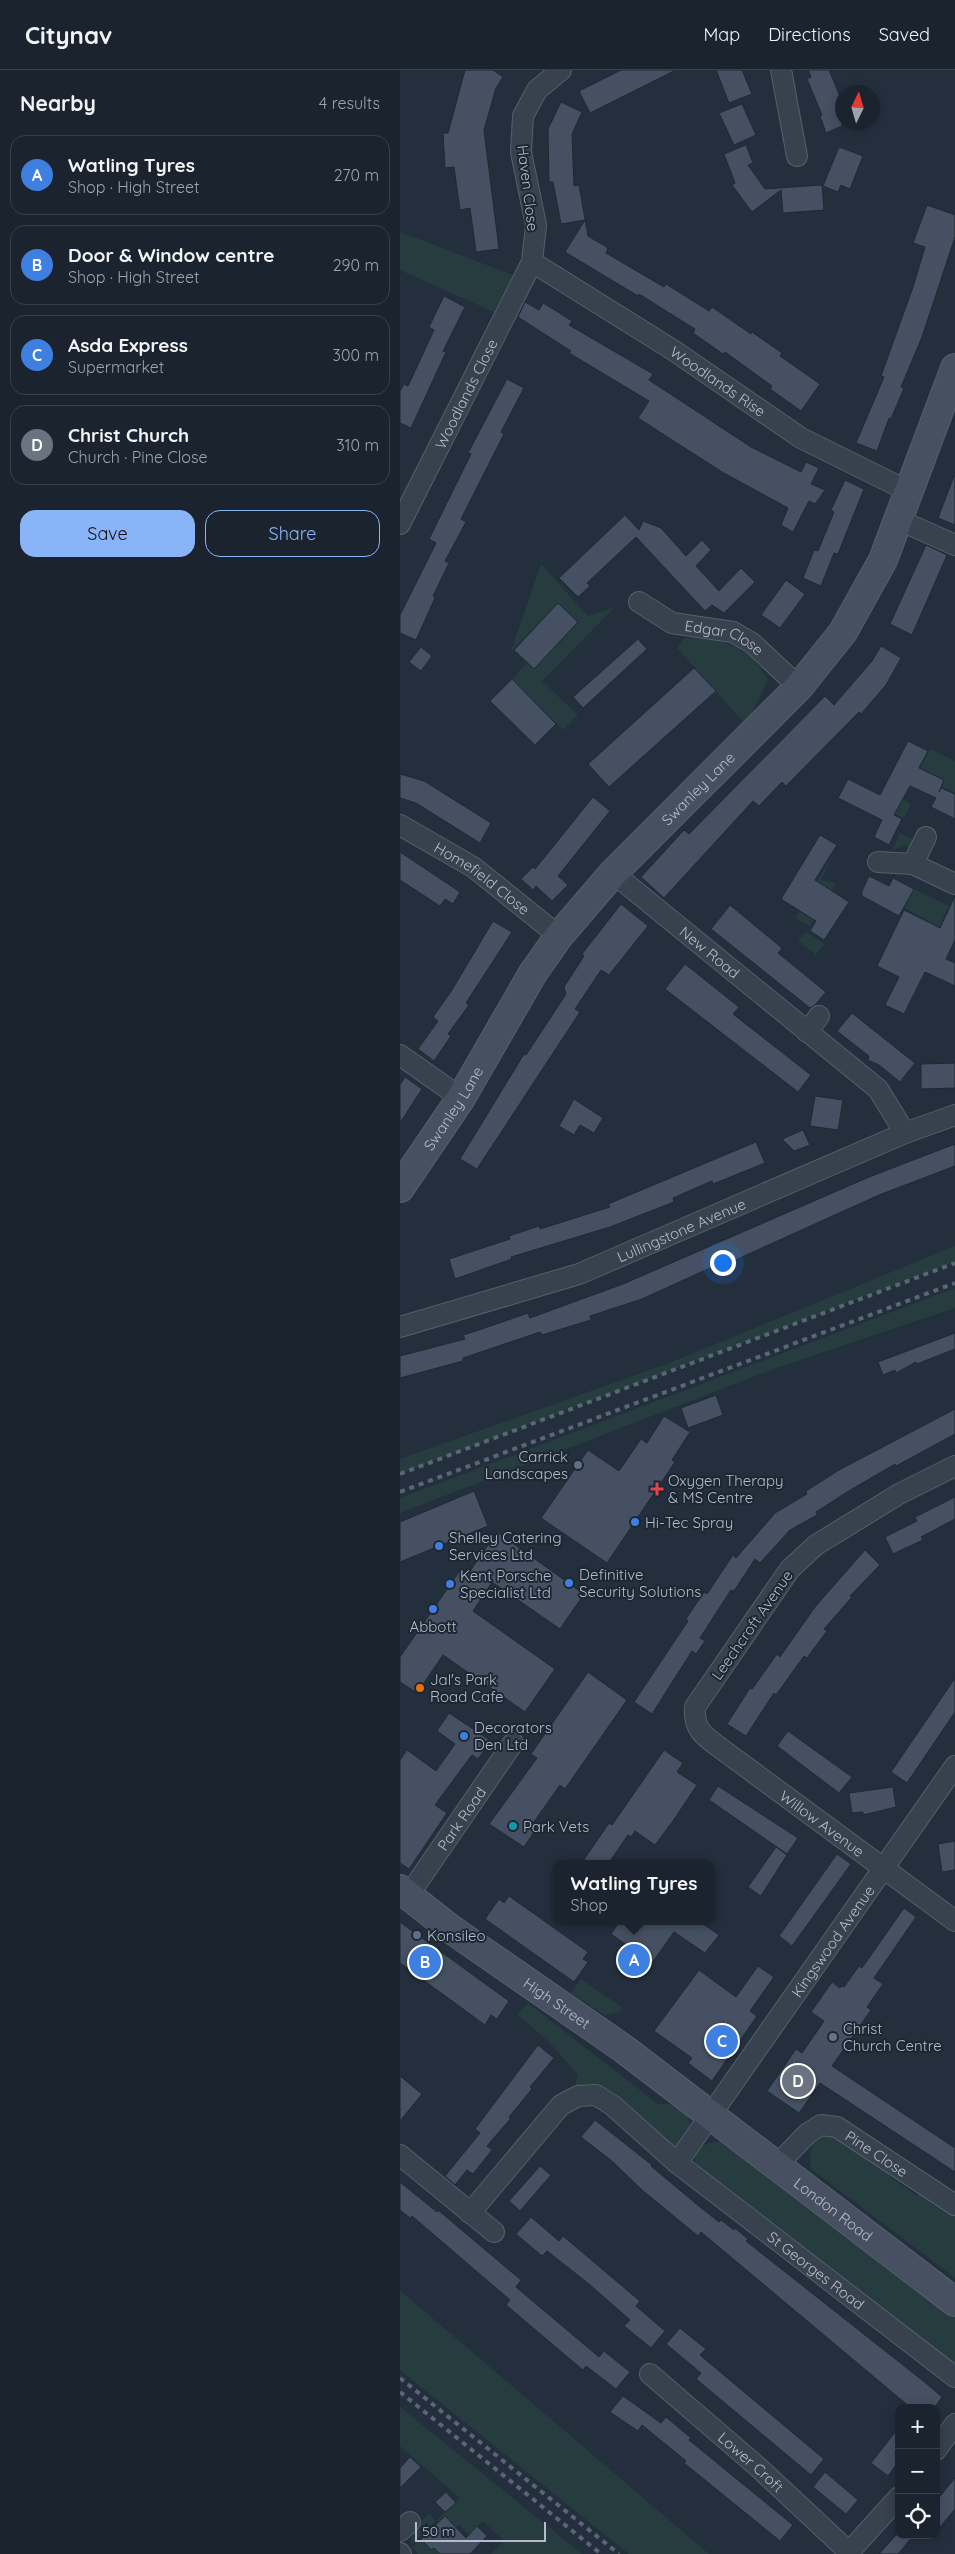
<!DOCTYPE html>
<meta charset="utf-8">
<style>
:root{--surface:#1b232e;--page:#282f3a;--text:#f1f3f6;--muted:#a0a4aa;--line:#39404a;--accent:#8ab4f8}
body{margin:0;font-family:Quicksand,sans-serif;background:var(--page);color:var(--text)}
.controls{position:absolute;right:15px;bottom:15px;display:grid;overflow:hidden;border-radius:10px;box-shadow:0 2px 12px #0003}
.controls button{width:45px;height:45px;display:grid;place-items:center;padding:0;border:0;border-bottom:1px solid var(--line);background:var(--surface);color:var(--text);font:25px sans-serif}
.compass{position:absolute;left:435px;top:15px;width:45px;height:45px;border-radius:50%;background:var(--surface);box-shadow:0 2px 12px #0003;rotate:5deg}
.scale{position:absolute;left:15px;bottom:12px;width:131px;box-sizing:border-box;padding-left:5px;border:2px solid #b4bcc9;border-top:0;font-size:14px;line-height:18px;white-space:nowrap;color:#b4bcc9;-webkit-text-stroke:4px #1d2633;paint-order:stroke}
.you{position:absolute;left:322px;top:1192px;width:18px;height:18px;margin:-12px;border:4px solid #fff;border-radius:50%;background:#1a73e8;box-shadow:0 0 0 8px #1a73e833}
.badge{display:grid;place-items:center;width:32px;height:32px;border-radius:50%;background:var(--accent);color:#fff;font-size:16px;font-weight:700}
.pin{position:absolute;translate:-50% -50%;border:2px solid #fff;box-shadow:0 1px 5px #0006}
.popup{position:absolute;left:153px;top:1790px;width:162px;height:65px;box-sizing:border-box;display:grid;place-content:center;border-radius:10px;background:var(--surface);filter:drop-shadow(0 1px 4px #0005);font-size:16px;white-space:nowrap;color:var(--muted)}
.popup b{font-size:19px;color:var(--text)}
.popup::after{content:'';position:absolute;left:50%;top:100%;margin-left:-10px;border:10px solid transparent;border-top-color:var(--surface)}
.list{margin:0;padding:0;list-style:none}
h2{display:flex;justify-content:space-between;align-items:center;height:65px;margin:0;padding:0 20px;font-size:21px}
h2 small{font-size:16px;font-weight:400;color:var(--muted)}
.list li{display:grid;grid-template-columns:32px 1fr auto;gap:15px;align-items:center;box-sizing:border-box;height:80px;margin:0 10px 10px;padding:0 10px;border:1px solid var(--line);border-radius:15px}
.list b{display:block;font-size:19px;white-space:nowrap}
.list p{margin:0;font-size:16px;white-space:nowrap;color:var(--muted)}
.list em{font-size:16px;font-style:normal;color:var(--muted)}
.actions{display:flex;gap:10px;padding:15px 20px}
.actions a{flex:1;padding:11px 0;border:1px solid var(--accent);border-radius:15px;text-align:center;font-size:18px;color:var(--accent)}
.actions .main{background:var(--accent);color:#111}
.icon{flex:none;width:28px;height:28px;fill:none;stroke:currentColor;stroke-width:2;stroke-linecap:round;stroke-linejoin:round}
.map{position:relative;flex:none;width:555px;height:2484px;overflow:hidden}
header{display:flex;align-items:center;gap:30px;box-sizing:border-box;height:70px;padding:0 25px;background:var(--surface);border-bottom:1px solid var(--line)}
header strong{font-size:24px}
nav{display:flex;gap:28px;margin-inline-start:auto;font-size:18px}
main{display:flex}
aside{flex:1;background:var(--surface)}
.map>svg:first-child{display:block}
.green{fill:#263c3f}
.building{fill:#455162;stroke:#1f2835}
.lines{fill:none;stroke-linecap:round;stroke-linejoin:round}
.street-casing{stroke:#565f6c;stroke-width:22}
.secondary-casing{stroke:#565f6c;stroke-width:30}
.street{stroke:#38414e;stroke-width:20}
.secondary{stroke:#465061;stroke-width:28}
.rail{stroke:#5a6575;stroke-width:4;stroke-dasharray:5 5;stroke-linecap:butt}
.service-dot{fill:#5c6f8a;stroke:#1d2633;stroke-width:2}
.health-dot{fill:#e0444e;stroke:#1d2633;stroke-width:2}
.shop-dot{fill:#3f7fe0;stroke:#1d2633;stroke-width:2}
.food-dot{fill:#e8710a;stroke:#1d2633;stroke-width:2}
.culture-dot{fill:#0f9aa8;stroke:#1d2633;stroke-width:2}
.worship-dot{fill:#6b7280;stroke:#1d2633;stroke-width:2}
.labels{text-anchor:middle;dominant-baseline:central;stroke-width:4;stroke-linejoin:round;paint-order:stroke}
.street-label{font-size:15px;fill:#b4bcc9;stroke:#1d2633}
.poi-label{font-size:15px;fill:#b4bcc9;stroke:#1d2633;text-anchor:start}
</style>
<header>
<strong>Citynav</strong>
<nav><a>Map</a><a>Directions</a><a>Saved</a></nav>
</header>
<main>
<aside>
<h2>Nearby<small>4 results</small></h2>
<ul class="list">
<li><span class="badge" style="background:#3f7fe0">A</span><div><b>Watling Tyres</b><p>Shop · High Street</p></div><em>270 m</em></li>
<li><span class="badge" style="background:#3f7fe0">B</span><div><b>Door &amp; Window centre</b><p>Shop · High Street</p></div><em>290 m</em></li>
<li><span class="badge" style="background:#3f7fe0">C</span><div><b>Asda Express</b><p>Supermarket</p></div><em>300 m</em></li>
<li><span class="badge" style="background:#6b7280">D</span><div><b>Christ Church</b><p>Church · Pine Close</p></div><em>310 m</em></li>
</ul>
<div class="actions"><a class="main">Save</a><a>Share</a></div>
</aside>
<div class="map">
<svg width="555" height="2484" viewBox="0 0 555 2484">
<rect width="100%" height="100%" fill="#242f3e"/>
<path class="green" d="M0,162l113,43 -19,37 -94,-42z
M141,494l47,52 27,-9 -73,74 36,34 -15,15 -51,-51 15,-16 7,6 45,-47 -21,-19 -47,48z
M285,568c36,0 65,7 83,42l-22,45 -69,-77z
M530,679l25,12v32l-13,-6 3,-7 -25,-12z
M496,726l15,8 -7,14 -16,-7z
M500,763l13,7 -4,8 -5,-3 -12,6z
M434,783l-13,27 15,3 -26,43 -15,-8z
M514,819l35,17 -19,41 -9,-9 7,-17 -24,-13z
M406,862l19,12 -11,12v-3l-16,-12z
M555,1176v16l-555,212v-15l269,-96z
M555,1218v20l-176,59 -379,146v-15z
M181,1909l42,29 -4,4 -14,3 -34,-22z
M128,1933l130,101c5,0 12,-1 16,0 21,7 27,48 -11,41l-89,-55 4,-15 -29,-33 -32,-28z
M433,2061l55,37 1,8 27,19 11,-1 28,19v65l-144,-109 -1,-15 7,-21z
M313,2072h13l229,173v50l-203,-158 -51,-35 -6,-11v-8l7,-7z
M0,2220l3,3 306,261h-80l-229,-184z
M0,2337l182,147h-91l13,-13 -21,-20 -14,14 -10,-10 -5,4 -2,-6 -16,-2 -25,24 1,-9 9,-9 -3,-3 11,-10 7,7 24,-23 -60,-52z
M21,2469l10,11 4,-3 5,7h-22l-6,-7z"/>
<path class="building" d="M65,0h28l10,7 -7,11 -12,42 15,119 -23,3 -6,-44 -10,2 -6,-43 -9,1 -2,-35h5z
M221,0h55l-86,43 -11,-22z
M316,0h26l10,24 -23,9z
M408,0h21l13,31v25l-16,7 -6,-17 2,-1 -15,-36 4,-2z
M161,32l21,10 -10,22 2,52 5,-1 9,51 20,12 -2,5 58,34 2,-3 43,27 3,-4 39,27 1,-2 30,21 -2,3 40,28 -19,27 -31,-22 2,-3 -47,-34 -2,2 -30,-21 2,-4 -56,-35 -1,2 -73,-44 20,-32 -24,4 -8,-42h-4l-1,-53z
M342,34l14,31 -22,10 -15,-32z
M346,75l7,18 -5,2 17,24 57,-4 2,25 -41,3 -2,-23 -29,22 -20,-27 3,-2 -11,-29z
M439,77l24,9 -13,33 -9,-4 -3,7 -15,-6z
M527,135l28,10v22l-33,100 -21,50 3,1 -13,31 -2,-1 -12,33 -21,-8 28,-66 -3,-1 32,-89 12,-40 -12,-4z
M44,226l21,11 -22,44 3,1 -35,76 -11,-5v-32l4,-7 4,2 26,-56 -5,-3z
M125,232l14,8 4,-7 15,9 14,9 -3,4 84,49 -4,6 102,67 50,25 5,-10 13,6 -8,16 14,6 -10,14 -6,-3 -16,31 -12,-7 7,-17 -66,-36 -84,-54 11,-17 -80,-48 2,-2 -53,-34z
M107,309l17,9 -23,44 3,2 -43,85 5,3 -21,39 4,2 -16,33 2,2 -19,42 -16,-7v-18l36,-72 -7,-4 42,-85 -3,-1z
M554,406h1v49l-17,-7z
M445,410l19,9 -26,65 -4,-1 -13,33 -18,-8 11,-28 4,1 16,-39 -3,-2z
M225,445l14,15 4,-9 18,7 25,28 16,-16 9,10 -15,16 23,25 22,-23 14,14 -31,31 -12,-8 -7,6 -69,-74 -49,46 3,3 -12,11 -19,-19z
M526,475l21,10 -35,80 -22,-11z
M386,510l19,14 -25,34 -19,-13z
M158,533l20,19 -44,47 -20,-19z
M238,569l9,10 -64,59 -10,-11z
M481,576l20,12 -15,27 -25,29 -2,-2 -73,74 -4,-4 -23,24 -6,-5 -89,97 -23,-21 43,-47 5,4 136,-138 9,9 38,-44z
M21,577l11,9 -11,15 -12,-9z
M294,598l22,23 -107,96 -21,-23z
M112,609l44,45 -21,21 -45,-44z
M508,671l20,10 -9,17 25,12 -5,12 2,-4 14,6v25l-24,-12 5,-9 -26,-12 -16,29 8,4 -13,26 -15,-8 8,-17 -44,-22 10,-19 32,16z
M0,704l24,7 67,42 -11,20 -64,-40 -16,-5z
M193,727l17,14 -52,65 10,9 -16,16 -16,-15 -3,4 -12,-11 12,-12 2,2z
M420,765l17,10 -22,35 34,22 -25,38 -14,-9 6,-10 -35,-22z
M0,782l60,40 -7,12 -8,-5 -5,7 -40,-26z
M469,806l20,10 4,-8 21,11 -15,27 -37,-20v-5z
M555,826v44l-9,19 9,4v23l-30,-14 -21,42 -19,-9 14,-28 -22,-11 27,-56 36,18z
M221,834l27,22 -39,49 -8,-5 -26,39 5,3 -103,157 -17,-10 64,-105 2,1 40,-61 -2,-7 20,-31 -2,-2z
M330,835l52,43 -4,5 48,39 -11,13 -5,3 -99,-79z
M93,851l19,11 -46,71 3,2 -21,29 3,2 -17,25 -16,-12 20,-28 -5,-4 19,-27z
M285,894l54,43 -6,7 78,61 -13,17 -133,-103z
M452,943l63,50 -15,19 -21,-17 -11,-5 1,-4 -32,-25z
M555,993v25l-34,1v-25z
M5,1007l17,12 -22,34v-38z
M415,1026l28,4 -5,30 -28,-4z
M174,1029l29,19 -9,15 -14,-8 -6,10 -15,-9z
M403,1060l7,15 -16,6 -12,-12z
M356,1072l9,21 -52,21 -1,-3 -39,17 1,4 -64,25 -99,30 1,2 -57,20 -6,-20 61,-20 -1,-3 30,-10 1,3 70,-22 -2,-3z
M555,1074v22l-76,29 -168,76 -1,-3 -68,31 -52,17 1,4 -49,15 -2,-3 -77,26v3l-63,17v-22l65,-17 -2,-4 16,-5 49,-17 2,5 93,-34 246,-107z
M555,1263v16l-38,15 -1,-2 -20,11 -1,-3 -12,5 -5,-13z
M316,1325l7,20 -35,13 -7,-20z
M555,1339v25l-59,32 -1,-2 -48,28 -31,20 1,3 -27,15 -30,33 -5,-4 -21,32 -3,-1 -31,48 5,3 -9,13 -4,-3 -40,63 -18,-12 54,-81 -2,-2 18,-27 3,2 26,-39 3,3 39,-45 32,-19 -1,-3 33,-21z
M264,1346l26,16 -18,28 3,2 -68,101 -66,-45 47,-68 31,21 22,-32 6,4z
M74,1421l14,35 -88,36v-40z
M555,1427v22l-34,18 2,3 -30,14 -8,-17 32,-16 -2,-4z
M97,1462l87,62 -24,35 -68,-47 -19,29 82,58 -30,43 -82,-57 -26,38 -17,-11v-25l61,-88 7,5z
M465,1480l15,15 -30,31 2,1 -28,32 3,2 -20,27 -3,-2 -28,39 -2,-2 -28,43 -19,-12 23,-36 2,1 25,-35 3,3 35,-50z
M188,1602l39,28 -62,89 -5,-4 -29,41 5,3 -12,18 -35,-23 48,-66 -6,-4z
M555,1608v34l-48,71 -16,-11z
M49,1643l42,28 -13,18 -6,-4 -37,50 12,8 -38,56 -9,-6v-103l7,-10 29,21 19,-27 -18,-13z
M388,1661l64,46 -13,16 -62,-47z
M264,1680l19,13 -6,9 20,13 -24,36 -18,24 -20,-14 -4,6 -3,-2 -20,29h-27l28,-41 3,2z
M318,1716l80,52 -11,16 -78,-54z
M493,1717l3,20 -33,8v-3l-11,1 -3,-20z
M555,1771v29l-13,2 -4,-28z
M376,1777l11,8 -26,41 -13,-9z
M437,1784l14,10 -59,82 -13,-10z
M109,1826l79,56 -5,7 5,3 -14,20 -89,-63 14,-20 5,4z
M504,1838l12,9 -42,61 9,6 -16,23 4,3 -39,56 123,82v24l-135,-89 -21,30 -32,-22 29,-42 6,4 22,-32 -13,-9 21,-30 8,6 2,-2 2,1 15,-21 3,2z
M220,1851h79l20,14 -14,18 -31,-21 -22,31 -41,-29z
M0,1852l109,79 -12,18 -6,-4 -6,10 -85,-62z
M358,1896l16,11 -24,34 7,5 -45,65 -24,-18 4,-5 -38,-27 45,-61 37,27z
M138,1975l16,13 -24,29 2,2 -23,28 2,1 -24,28 5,4 -19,24 -6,-4 -12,15 -10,-9 35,-43 -5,-4z
M0,2006l22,18 -22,27z
M195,2050l57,45 -1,1 49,41 19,15 2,-2 13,10 1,-2 13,11 -2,2 181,143 15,13 -8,11h-23l-210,-176 -3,4 -56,-46 -29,-28 -32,-25z
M140,2096l11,9 -31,36 -11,-10z
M0,2112l37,30 1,-2 83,70 -5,7 83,70 5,-6 26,21 -14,17 -30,-23 -3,4 -12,-10 -65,-55 4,-5 -98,-84 -2,2 -10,-8z
M131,2147l28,24 4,-5 77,65 -4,5 29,25 -14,17 -27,-22 6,-6 -41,-36 -42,-33 -5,5 -26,-22z
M280,2258l26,21 -6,6 124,104 -13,16 -115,-96 5,-6 -35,-29z
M223,2326l38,27 5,-6 25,21 -2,2 104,85 -13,16 -96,-78 2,-2 -44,-36 -4,6 -28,-19z
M499,2357v34l-11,15 -17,-13z
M10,2387l11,10 -21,21v-20z
M425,2402l33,28 -12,14 -33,-27z
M555,2408v31l-19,23v-31z
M46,2422l10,11 -11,9 -10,-10z
M45,2446l21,22 11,-12 10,10 -17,18h-30l-6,-6 -3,2 -10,-11z
M496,2465h18l-16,19h-19z"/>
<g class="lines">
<defs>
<g id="street">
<path d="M381,0l16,86"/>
<path id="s1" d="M132,192l141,88 128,88 109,54"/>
<path d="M499,450l56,25"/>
<path id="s2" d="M0,454l132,-262 4,-37 -15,-73 2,-36 14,-26 24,-20"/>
<path id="s3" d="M239,532l33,21 61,9 19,11 47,44"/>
<path id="s4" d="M0,755l73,42 86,69"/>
<path d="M478,792l35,2 42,20"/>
<path d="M513,794l13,-27"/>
<path id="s5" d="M213,803l265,216 27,44"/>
<path d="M407,962l12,-16"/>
<path d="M0,985l61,43"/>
<path id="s6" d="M0,1257l179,-53 326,-141 50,-18"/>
<path id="s7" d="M555,1396l-56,28 -83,51 -26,24 -95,138c-2,26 13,31 32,46l228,168"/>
<path id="s8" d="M8,1826l105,-153"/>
<path d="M0,2085l94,77"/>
<path id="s9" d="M277,2093l278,-397"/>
<path id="s10" d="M376,2096l32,-33 13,-8 16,2 118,78"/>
<path id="s11" d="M70,2143l91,-108 17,-9 18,-1 16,10 65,58 278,214"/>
<path id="s12" d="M250,2304l108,93 91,85 50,-55"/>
<path d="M536,2380l19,-26"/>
<path d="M0,2461l10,-9"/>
<path d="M0,2483l1,1"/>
</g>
<g id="secondary">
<path id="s13" d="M0,1118l61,-90 72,-125 26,-37 54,-63 186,-186 44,-55 40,-72 72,-192"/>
<path id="s14" d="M0,1819l51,40 173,120 331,253"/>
</g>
</defs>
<use href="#street" class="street-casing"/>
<use href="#secondary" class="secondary-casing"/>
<use href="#street" class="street"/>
<use href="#secondary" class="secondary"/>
<path class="rail" d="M0,1404l555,-211
M0,1422l555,-209
M0,2308l219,176
M0,2322l201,162"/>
</g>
<g class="service-dot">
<circle cx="178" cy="1395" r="5"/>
<circle cx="17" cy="1865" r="5"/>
</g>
<path class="health-dot" d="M254.5 1411.5h5v5h5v5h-5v5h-5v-5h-5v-5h5z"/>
<g class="shop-dot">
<circle cx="235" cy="1452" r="5"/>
<circle cx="39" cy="1476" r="5"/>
<circle cx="169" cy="1513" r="5"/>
<circle cx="50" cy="1514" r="5"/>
<circle cx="33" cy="1539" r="5"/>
<circle cx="64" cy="1666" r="5"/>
</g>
<circle class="food-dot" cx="20" cy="1618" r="5"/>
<circle class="culture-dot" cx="113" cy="1756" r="5"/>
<circle class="worship-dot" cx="433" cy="1967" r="5"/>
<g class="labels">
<g class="street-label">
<text transform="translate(128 118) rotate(83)">Haven Close</text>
<text stroke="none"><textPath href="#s1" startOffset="221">Woodlands Rise</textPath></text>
<text stroke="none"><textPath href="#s2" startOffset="146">Woodlands Close</textPath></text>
<text stroke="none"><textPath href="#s3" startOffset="94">Edgar Close</textPath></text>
<text stroke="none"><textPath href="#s13" startOffset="501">Swanley Lane</textPath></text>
<text stroke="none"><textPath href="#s4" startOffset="98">Homefield Close</textPath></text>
<text stroke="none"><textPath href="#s5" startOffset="125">New Road</textPath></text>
<text stroke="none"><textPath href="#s13" startOffset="96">Swanley Lane</textPath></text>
<text stroke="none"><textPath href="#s6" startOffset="298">Lullingstone Avenue</textPath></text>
<text transform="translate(352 1555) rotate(-55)">Leechcroft Avenue</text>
<text stroke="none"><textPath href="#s8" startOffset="94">Park Road</textPath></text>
<text stroke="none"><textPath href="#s7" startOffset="541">Willow Avenue</textPath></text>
<text stroke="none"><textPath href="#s9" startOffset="271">Kingswood Avenue</textPath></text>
<text stroke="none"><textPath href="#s14" startOffset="194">High Street</textPath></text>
<text stroke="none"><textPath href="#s10" startOffset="125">Pine Close</textPath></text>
<text stroke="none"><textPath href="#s14" startOffset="539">London Road</textPath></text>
<text stroke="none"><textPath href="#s11" startOffset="460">St Georges Road</textPath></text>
<text stroke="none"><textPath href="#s12" startOffset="134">Lower Croft</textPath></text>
</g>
<g class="poi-label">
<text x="168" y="1386" text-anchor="end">Carrick<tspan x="168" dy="17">Landscapes</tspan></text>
<text x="268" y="1410">Oxygen Therapy<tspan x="268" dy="17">&amp; MS Centre</tspan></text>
<text x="245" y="1452">Hi-Tec Spray</text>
<text x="49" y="1467">Shelley Catering<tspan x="49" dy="17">Services Ltd</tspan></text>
<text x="179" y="1504">Definitive<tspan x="179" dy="17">Security Solutions</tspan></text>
<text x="60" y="1505">Kent Porsche<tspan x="60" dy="17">Specialist Ltd</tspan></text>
<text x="33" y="1556" text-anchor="middle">Abbott</text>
<text x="30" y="1609">Jal's Park<tspan x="30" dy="17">Road Cafe</tspan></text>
<text x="74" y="1657">Decorators<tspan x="74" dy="17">Den Ltd</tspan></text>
<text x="123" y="1756">Park Vets</text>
<text x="27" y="1865">Konsileo</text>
<text x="443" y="1958">Christ<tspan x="443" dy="17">Church Centre</tspan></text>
</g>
</g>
</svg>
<div class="controls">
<button>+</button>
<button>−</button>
<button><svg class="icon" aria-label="locate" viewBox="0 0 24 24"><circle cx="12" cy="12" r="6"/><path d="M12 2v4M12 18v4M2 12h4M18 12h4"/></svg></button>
</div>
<svg class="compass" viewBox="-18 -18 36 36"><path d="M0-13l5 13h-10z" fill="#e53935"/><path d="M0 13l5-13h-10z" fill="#a0a4aa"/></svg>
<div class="scale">50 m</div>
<div class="you"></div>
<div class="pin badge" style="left:234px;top:1890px;background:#3f7fe0">A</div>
<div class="popup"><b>Watling Tyres</b>Shop</div>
<div class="pin badge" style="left:25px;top:1892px;background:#3f7fe0">B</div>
<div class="pin badge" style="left:322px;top:1971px;background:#3f7fe0">C</div>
<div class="pin badge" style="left:398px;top:2011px;background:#6b7280">D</div>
</div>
</main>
